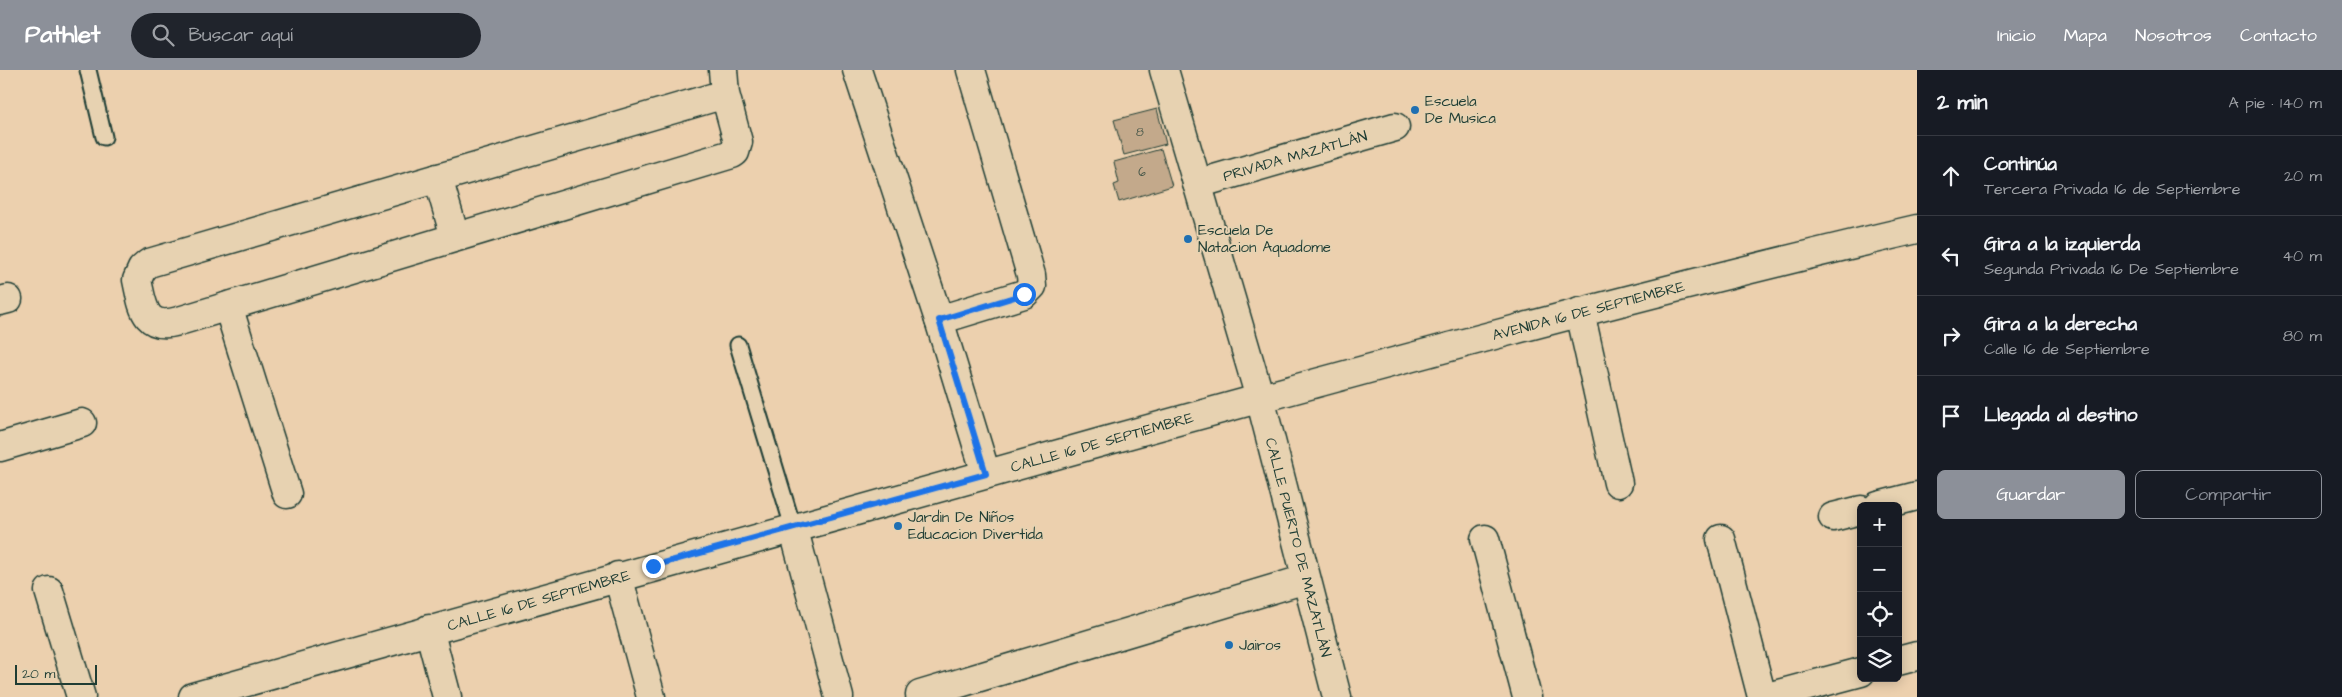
<!DOCTYPE html>
<html lang="es">
<meta charset="utf-8">
<style>
:root{--surface:#171b24;--page:#20242c;--text:#f1f3f6;--muted:#9ea1a6;--line:#363941;--accent:#8c9099}
body{margin:0;font-family:"Architects Daughter",sans-serif;background:var(--page);color:var(--text)}
.controls{position:absolute;right:15px;bottom:15px;display:grid;overflow:hidden;border-radius:8px;box-shadow:0 2px 12px #0003}
.controls button{width:45px;height:45px;display:grid;place-items:center;padding:0;border:0;border-bottom:1px solid var(--line);background:var(--surface);color:var(--text);font:25px sans-serif}
.scale{position:absolute;left:15px;bottom:12px;width:82px;box-sizing:border-box;padding-left:5px;border:2px solid #1f3d34;border-top:0;font-size:14px;line-height:18px;white-space:nowrap;color:#1f3d34;-webkit-text-stroke:4px #e7d2b1;paint-order:stroke}
.stop{position:absolute;width:15px;height:15px;margin:-11px;border:4px solid #1a73e8;border-radius:50%;background:#fff}
.stop.end{background:#1a73e8;border-color:#fff;box-shadow:0 1px 5px #0008}
.list{margin:0;padding:0;list-style:none}
h2{display:flex;justify-content:space-between;align-items:center;height:65px;margin:0;padding:0 20px;font-size:21px}
h2 small{font-size:16px;font-weight:400;color:var(--muted)}
.list li{display:grid;grid-template-columns:32px 1fr auto;gap:15px;align-items:center;box-sizing:border-box;height:80px;padding:0 20px;border-top:1px solid var(--line)}
.list b{display:block;font-size:19px;white-space:nowrap}
.list p{margin:0;font-size:16px;white-space:nowrap;color:var(--muted)}
.list em{font-size:16px;font-style:normal;color:var(--muted)}
.actions{display:flex;gap:10px;padding:15px 20px}
.actions a{flex:1;padding:11px 0;border:1px solid var(--accent);border-radius:8px;text-align:center;font-size:18px;color:var(--accent)}
.actions .main{background:var(--accent);color:#fff}
.icon{flex:none;width:28px;height:28px;fill:none;stroke:currentColor;stroke-width:2;stroke-linecap:round;stroke-linejoin:round}
.map{position:relative;flex:none;width:1917px;height:627px;overflow:hidden}
header{display:flex;align-items:center;gap:30px;box-sizing:border-box;height:70px;padding:0 25px;background:var(--accent);color:#fff}
header strong{font-size:24px}
nav{display:flex;gap:28px;margin-inline-start:auto;font-size:18px}
.search{width:350px;height:45px;background:var(--page);display:flex;align-items:center;gap:12px;box-sizing:border-box;padding:0 18px;border-radius:28px;color:var(--muted);font-size:19px}
main{display:flex}
aside{flex:1;background:var(--surface)}
.map>svg:first-child{display:block}
.building{fill:#c3a98b;stroke:#1f3d34}
.lines{fill:none;stroke-linecap:round;stroke-linejoin:round}
.service-casing{stroke:#1f3d34;stroke-width:19}
.minor-casing{stroke:#1f3d34;stroke-width:31}
.service{stroke:#e7d2b1;stroke-width:15}
.minor{stroke:#e7d2b1;stroke-width:28}
.route{stroke:#1a73e8;stroke-width:6}
.poi-dot{fill:#1f6fb2;stroke:#e7d2b1;stroke-width:2}
.labels{text-anchor:middle;dominant-baseline:central;stroke-width:4;stroke-linejoin:round;paint-order:stroke}
.number-label{font-size:12px;fill:#48584a}
.poi-label{font-size:15px;fill:#1f3d34;stroke:#e7d2b1;text-anchor:start}
.street-label{font-size:15px;fill:#1f3d34;stroke:#e7d2b1}
</style>
<header>
<strong>Pathlet</strong>
<div class="search"><svg class="icon" aria-label="search" viewBox="0 0 24 24"><circle cx="10" cy="10" r="6"/><path d="M15 15l6 6"/></svg>Buscar aquí</div>
<nav><a>Inicio</a><a>Mapa</a><a>Nosotros</a><a>Contacto</a></nav>
</header>
<main>
<div class="map">
<svg width="1917" height="627" viewBox="0 0 1917 627">
<rect width="100%" height="100%" fill="#ecd0ae"/>
<filter id="ink" filterUnits="userSpaceOnUse"><feTurbulence type="fractalNoise" baseFrequency=".02" numOctaves="2"/><feDisplacementMap in="SourceGraphic" scale="10" xChannelSelector="R" yChannelSelector="G"/><feConvolveMatrix kernelMatrix="1 2 1 2 8 2 1 2 1" color-interpolation-filters="sRGB"/></filter>
<g filter="url(#ink)">
<path class="building" d="M1157,39l9,35 -42,11 -10,-35z
M1161,79l11,37 -53,16 -5,-17 5,-2 -5,-21z"/>
<g class="lines">
<defs>
<path id="service" d="M88,0l16,67
M738,275l55,182"/>
<g id="minor">
<path d="M723,0l2,24 13,48 -3,10 -3,2 -553,167c-35,10 -36,-14 -42,-41l5,-11 7,-6 576,-169"/>
<path d="M857,0l82,250 47,154"/>
<path id="s1" d="M1164,0l96,328 77,299"/>
<path d="M438,108l17,59"/>
<path id="s2" d="M1197,114l198,-57"/>
<path d="M0,231l8,-2"/>
<path d="M228,236l59,188"/>
<path d="M1580,242l38,171"/>
<path d="M939,250l85,-26 8,-8 -1,-11 -60,-205"/>
<path d="M0,377l82,-24"/>
<path d="M1878,436l39,-10"/>
<path d="M1833,447l28,-7"/>
<path d="M793,457l46,170"/>
<path d="M1485,469l42,158"/>
<path d="M1721,469l41,158"/>
<path d="M618,506l33,121"/>
<path d="M49,521l32,106"/>
<path d="M429,559l18,68"/>
<path d="M1898,591l19,-5"/>
<path d="M920,625l386,-116"/>
<path id="s3" d="M193,627c306,-85 611,-172 916,-257 268,-74 537,-148 808,-211"/>
<path d="M1767,627l94,-25"/>
</g>
</defs>
<use href="#service" class="service-casing"/>
<use href="#minor" class="minor-casing"/>
<use href="#service" class="service"/>
<use href="#minor" class="minor"/>
</g>
</g>
<g class="lines" filter="url(#ink)">
<path class="route" d="M653,496l333,-92 -47,-154 85,-26"/>
</g>
<g class="poi-dot">
<circle cx="1415" cy="40" r="5"/>
<circle cx="1188" cy="169" r="5"/>
<circle cx="898" cy="456" r="5"/>
<circle cx="1229" cy="575" r="5"/>
</g>
<g class="labels">
<g class="number-label">
<text x="1140" y="62">8</text>
<text x="1142" y="102">6</text>
</g>
<g class="poi-label">
<text x="1425" y="31">Escuela<tspan x="1425" dy="17">De Musica</tspan></text>
<text x="1198" y="160">Escuela De<tspan x="1198" dy="17">Natacion Aquadome</tspan></text>
<text x="908" y="447">Jardin De Niños<tspan x="908" dy="17">Educacion Divertida</tspan></text>
<text x="1239" y="575">Jairos</text>
</g>
<g class="street-label">
<text stroke="none"><textPath href="#s2" startOffset="102">PRIVADA MAZATLÁN</textPath></text>
<text stroke="none"><textPath href="#s3" startOffset="1448">AVENIDA 16 DE SEPTIEMBRE</textPath></text>
<text stroke="none"><textPath href="#s3" startOffset="944">CALLE 16 DE SEPTIEMBRE</textPath></text>
<text stroke="none"><textPath href="#s1" startOffset="496">CALLE PUERTO DE MAZATLÁN</textPath></text>
<text stroke="none"><textPath href="#s3" startOffset="359">CALLE 16 DE SEPTIEMBRE</textPath></text>
</g>
</g>
</svg>
<div class="controls">
<button>+</button>
<button>−</button>
<button><svg class="icon" aria-label="locate" viewBox="0 0 24 24"><circle cx="12" cy="12" r="6"/><path d="M12 2v4M12 18v4M2 12h4M18 12h4"/></svg></button>
<button><svg class="icon" aria-label="layers" viewBox="0 0 24 24"><path d="M12 4l9 5-9 5-9-5zM3 14l9 5 9-5"/></svg></button>
</div>
<div class="scale">20 m</div>
<div class="stop" style="left:1024px;top:224px"></div>
<div class="stop end" style="left:653px;top:496px"></div>
</div>
<aside>
<h2>2 min<small>A pie · 140 m</small></h2>
<ul class="list">
<li><svg class="icon" aria-label="ahead" viewBox="0 0 24 24"><path d="M12 20V5M6 11l6-6 6 6"/></svg><div><b>Continúa</b><p>Tercera Privada 16 de Septiembre</p></div><em>20 m</em></li>
<li><svg class="icon" aria-label="left" viewBox="0 0 24 24"><path d="M17 20v-9H6M10 6l-5 5 5 5"/></svg><div><b>Gira a la izquierda</b><p>Segunda Privada 16 De Septiembre</p></div><em>40 m</em></li>
<li><svg class="icon" aria-label="right" viewBox="0 0 24 24"><path d="M7 20v-9h11M14 6l5 5-5 5"/></svg><div><b>Gira a la derecha</b><p>Calle 16 de Septiembre</p></div><em>80 m</em></li>
<li><svg class="icon" aria-label="arrive" viewBox="0 0 24 24"><path d="M6 21V4h12l-3 4 3 4H6"/></svg><div><b>Llegada al destino</b></div></li>
</ul>
<div class="actions"><a class="main">Guardar</a><a>Compartir</a></div>
</aside>
</main>
